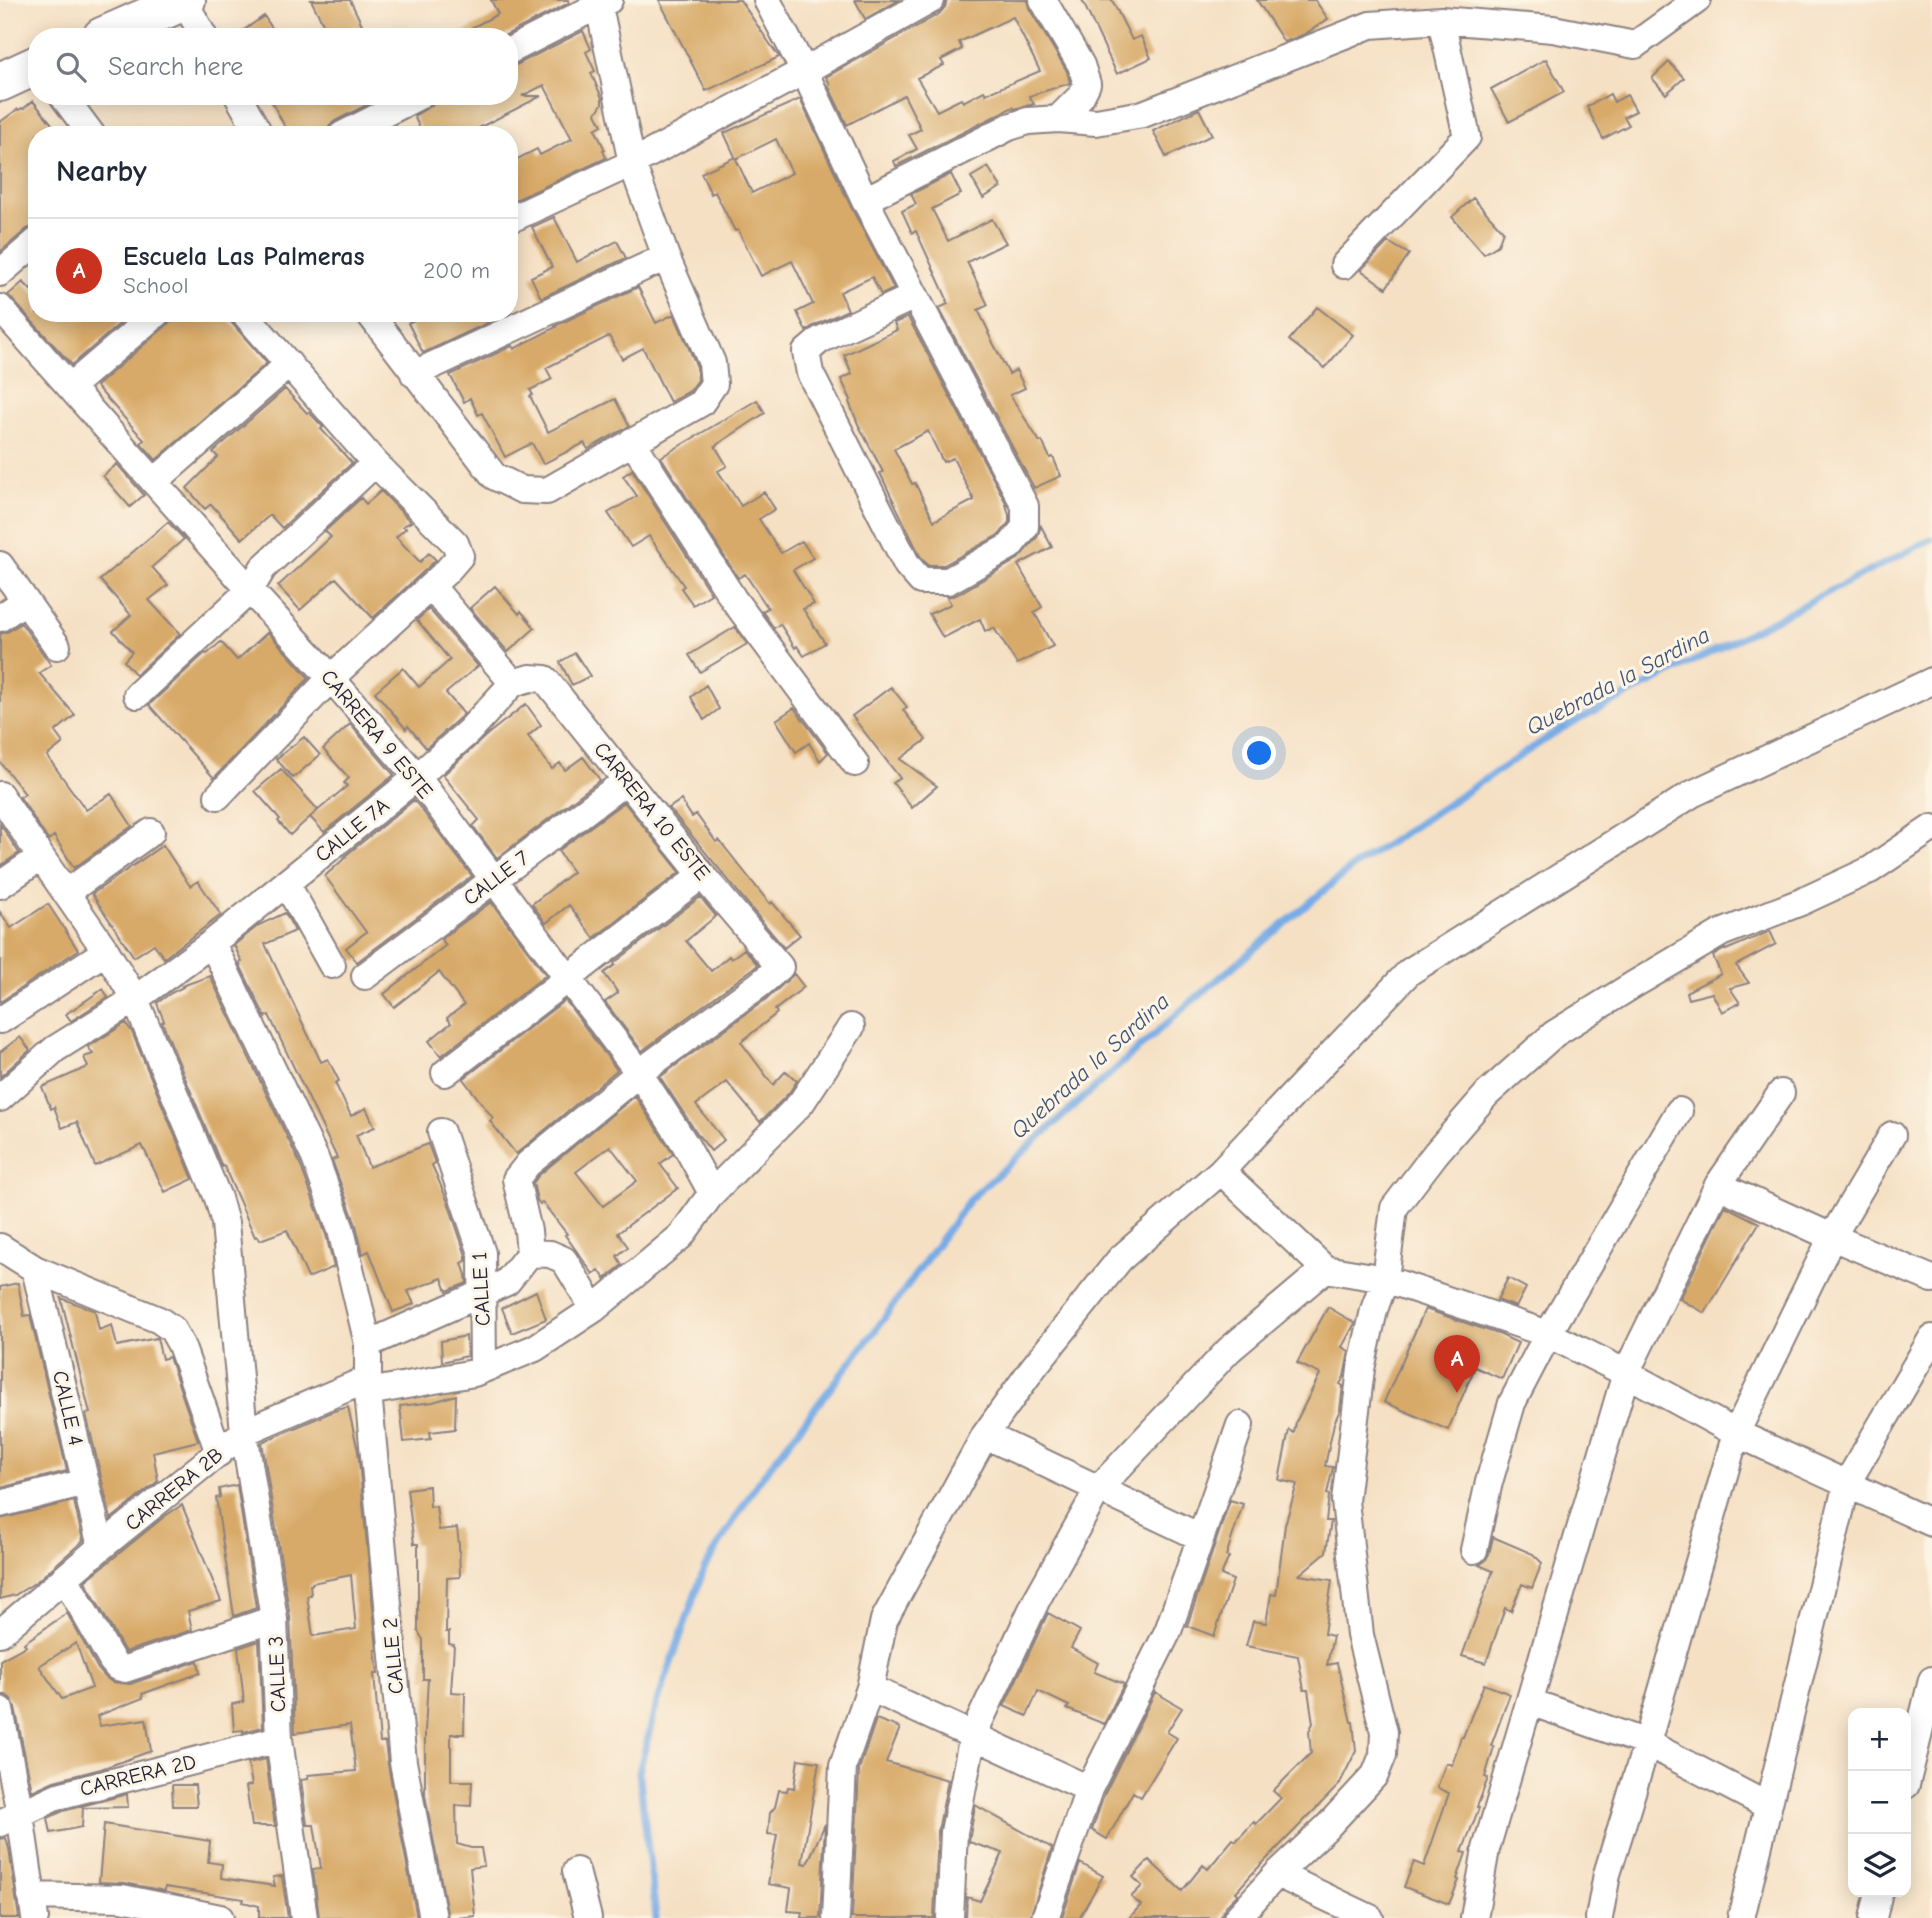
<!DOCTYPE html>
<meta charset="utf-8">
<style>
:root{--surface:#fff;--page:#f2f2f3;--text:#1f2937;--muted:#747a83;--line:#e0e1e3;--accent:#c8321e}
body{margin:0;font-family:"Comic Neue",sans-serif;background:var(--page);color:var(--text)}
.controls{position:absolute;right:21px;bottom:21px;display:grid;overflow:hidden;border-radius:14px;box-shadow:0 4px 18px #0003}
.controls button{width:63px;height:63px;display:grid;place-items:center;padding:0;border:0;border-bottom:2px solid var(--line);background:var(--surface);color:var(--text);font:35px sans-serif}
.you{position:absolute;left:1260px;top:754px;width:24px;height:24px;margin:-18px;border:5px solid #fff;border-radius:50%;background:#1a73e8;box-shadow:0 0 0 10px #1a73e833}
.badge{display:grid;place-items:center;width:46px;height:46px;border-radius:50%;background:var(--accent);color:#fff;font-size:23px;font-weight:700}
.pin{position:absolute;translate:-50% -58px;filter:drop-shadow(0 2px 4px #0008)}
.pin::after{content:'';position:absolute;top:37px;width:24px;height:21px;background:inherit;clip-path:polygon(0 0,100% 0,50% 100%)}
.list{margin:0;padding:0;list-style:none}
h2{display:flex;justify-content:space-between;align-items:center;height:91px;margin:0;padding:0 28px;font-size:30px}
h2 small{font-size:23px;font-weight:400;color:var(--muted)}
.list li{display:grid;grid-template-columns:46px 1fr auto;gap:21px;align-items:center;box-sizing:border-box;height:105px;padding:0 28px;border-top:2px solid var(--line)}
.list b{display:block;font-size:26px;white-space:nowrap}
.list p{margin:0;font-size:23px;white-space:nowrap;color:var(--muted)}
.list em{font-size:23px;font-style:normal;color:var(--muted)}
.icon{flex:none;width:38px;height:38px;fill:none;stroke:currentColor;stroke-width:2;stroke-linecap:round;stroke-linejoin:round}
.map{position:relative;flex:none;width:1932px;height:1918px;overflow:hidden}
.search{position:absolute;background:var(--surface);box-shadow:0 4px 18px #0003;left:28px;top:28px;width:490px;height:77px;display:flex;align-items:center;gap:18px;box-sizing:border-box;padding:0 24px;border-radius:28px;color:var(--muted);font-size:26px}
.panel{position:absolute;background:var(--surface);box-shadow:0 4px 18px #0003;left:28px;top:126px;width:490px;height:196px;border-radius:28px}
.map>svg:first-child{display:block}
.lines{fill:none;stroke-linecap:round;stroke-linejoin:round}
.stream{stroke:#78ace5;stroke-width:7}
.building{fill:#d8aa69;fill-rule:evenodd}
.minor-casing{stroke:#8c8180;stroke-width:30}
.secondary-casing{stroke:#8c8180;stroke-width:42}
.minor{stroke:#fff;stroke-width:26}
.secondary{stroke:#fff;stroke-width:38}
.labels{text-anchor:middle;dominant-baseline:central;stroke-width:6;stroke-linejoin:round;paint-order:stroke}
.street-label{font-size:21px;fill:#22223b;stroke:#fcf5e5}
.water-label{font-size:23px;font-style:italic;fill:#405276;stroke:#fcf5e5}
</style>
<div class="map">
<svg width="1932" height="1918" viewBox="0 0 1932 1918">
<rect width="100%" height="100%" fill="#fcf5e5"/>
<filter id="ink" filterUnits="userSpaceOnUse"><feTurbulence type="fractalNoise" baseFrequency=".0143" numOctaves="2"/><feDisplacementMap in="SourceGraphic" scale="14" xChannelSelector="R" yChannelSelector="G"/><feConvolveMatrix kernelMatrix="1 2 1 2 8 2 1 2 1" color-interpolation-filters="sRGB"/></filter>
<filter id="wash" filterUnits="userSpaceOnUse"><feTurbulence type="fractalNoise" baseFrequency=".00686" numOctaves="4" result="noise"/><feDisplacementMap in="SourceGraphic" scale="28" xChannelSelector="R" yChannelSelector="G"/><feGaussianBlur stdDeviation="1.57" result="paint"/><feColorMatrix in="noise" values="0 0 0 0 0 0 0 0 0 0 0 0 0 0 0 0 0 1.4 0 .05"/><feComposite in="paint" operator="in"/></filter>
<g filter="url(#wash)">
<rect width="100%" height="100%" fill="#f5e0c4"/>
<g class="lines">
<path class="stream" d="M656,1918l-17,-146 17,-66 48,-137 54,-87 119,-154 92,-128 217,-194 165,-138 210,-139 371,-190"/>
</g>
<g id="blocks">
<path class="building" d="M311,0h39l18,37h-38z
M491,0h77l1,3 -67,34h-48l44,-23z
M659,0h81l39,57 -73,34z
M855,0h44l-34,19z
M947,0h80l2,8 38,63 3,12 -41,13 5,8 -20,5 -1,-2 -117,59 -2,-5 23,-12 -8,-14 12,-6 -17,-34 -57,30 -19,-40 2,-1 -4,-7 113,-63 6,-7zM1013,17l27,54 -54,23 -2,-3 -21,11 -2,-3 -24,12 -20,-33 27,-13 -3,-5 21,-11 -3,-7z
M1082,0h30l20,40 9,-4 10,22 -34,16z
M1257,0h58l13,19 -23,15 -21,8z
M264,16l14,21h-44z
M583,31l8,18 -5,3 9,19 -4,2 11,25v6l-6,9 6,12 -7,4 10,21h-2l3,8 -97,45v-40l28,-14 3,6 32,-16 -28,-54 -22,11h19l-76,39h-42l-9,-19 18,-11 3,-9h74v-29l7,-2z
M1546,59l18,33 -55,30 -18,-33z
M1669,62l15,16 -18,16 -14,-16z
M1610,94l4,8 13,-7 9,16 -12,6 5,8 -26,14 -16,-32z
M269,96h115l-49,25 -6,5 -4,9h-36z
M800,99l51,108 43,82 -13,6 -9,-18 -32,15 8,18 -35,16 -7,5 -9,-19 16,-8 -21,-43 -31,15 -23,-46 -3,1 -20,-39 -4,2 -10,-21 34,-16 17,36 40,-20 -16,-34 -40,20 -12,-26z
M33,101l28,34h-24v91l-10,3 -27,23v-130l18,-13 1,1 3,-2 1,1z
M1199,109l13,26 -46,22 -13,-26z
M988,167l13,20 -18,11 -12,-21z
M951,174l10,20 -29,15 16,32 44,-22 14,24 -39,19 21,43 -10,5 11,22 -1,1 21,41 7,-4 9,18 -15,7 30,47 2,-1 8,17 3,-1 8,19 -27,12 -95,-180 9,-4 -2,-4 1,-1 -31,-68 -4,2 -10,-22 14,-7 -5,-10z
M1473,198l30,33 -5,14 -14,9 -32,-37z
M554,217l23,45 40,-21 9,17 -85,40 -10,-21 21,-10 -20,-40z
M1388,242l21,12 -23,34 -25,-18z
M23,282l14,14v17h95l-60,52 -64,-70z
M638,287l18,36 18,-9 23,53 1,13 -8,11 -20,11 -27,-54 -21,11 -13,-23 -63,32 6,11 -22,11 3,5 -3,1 18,36 67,-33 14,27 -41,23 -4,-6 -41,21 -11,-21 -27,14 -23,-44 -4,2 -8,-17 -6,4 -14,-27 62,-29 2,3 42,-22 -1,-1z
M1317,307l36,28 -28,33 -36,-28z
M172,313h51l44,50 -111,97 -15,-17 3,-3 -48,-54 71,-61 5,-6z
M427,313h69l2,5 -75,35 -15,-30z
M908,317l97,184 4,14v7l-9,12 -56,31h-16l-8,-9 -40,-83 3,-1 -25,-48 -9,-22 2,-2 -10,-21 11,-5 -8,-19 53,-25 -3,-7zM928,431l15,31 10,-4 21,42 -40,21 -19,-38 -3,1 -18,-35z
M285,389l22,24 2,-1 14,15 -2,2 31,34 -70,65 -12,-13 -28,24 -31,-35 -6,5 -18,-21 31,-31 -5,-5z
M757,400l8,13 -50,33 12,20 -9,5 23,35 23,-14 11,17 -16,10 22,34 21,-12 11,17 -20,12 21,34 -11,5 22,34 -21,13 -7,-10 -2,2 -15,-24 -6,4 -12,-17 6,-3 -23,-34 -7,4 -77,-121z
M117,464l27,31 -14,12 -27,-31z
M632,470l79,124 -18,11 -12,-17 3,-2 -35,-50 -18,11 -23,-34 29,-17 -14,-20z
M381,491l30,31 -8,4 3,2 -10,9 24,25 9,-9 7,7 -63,58 -37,-40 -36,32 -22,-24 53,-49 -6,-6 36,-33 5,6z
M168,522l16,17 -32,28 16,18 -19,15 31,34 -44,41 -12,-14 8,-9 -19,-21 18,-16 -31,-35z
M1041,526l11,21 -34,18 24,42 -8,5 19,34 -36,18 -23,-36 -9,3 -5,-12 -37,19 -14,-24 22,-10 -4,-7 9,-2 62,-36 19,-22z
M495,586l24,28 2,-3 14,17 -27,24 -38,-44z
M429,609l49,57 -32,27 18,21 -38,34 -18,-22 -2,3 -31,-37 28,-24 16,19 31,-27 -33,-40z
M21,623l30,42 -12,8 36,42 -20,17 8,11 -16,13 39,54 25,-16 21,32 -58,42 -20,-32 -6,4 -28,-43 5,-3 -25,-32v-128l9,-3z
M735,627l12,17 -47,28 -11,-17z
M268,632l41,46 -95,100 -65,-73 56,-52 2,1 14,-12 16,18z
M575,653l15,23 -18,9 -12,-23z
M706,685l13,24 -15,11 -13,-23z
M891,687l16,20 -4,3 23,30 -26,19 37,27 -25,22 -19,-25 7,-5 -48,-62z
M526,704l15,21 -13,11 24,33 8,-6 5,7 18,-13 17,23 -103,78 -24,-32 6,-6 -36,-45 46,-42z
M794,708l34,45 -8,8 -11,-18 -13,9 -20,-32z
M350,724l44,51 -70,57 -14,-15 37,-31 -3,-3 5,-5 -26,-29z
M304,737l16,18 -27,23 -17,-19z
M281,769l37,41 -28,25 -12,-14 2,-2 -25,-28z
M414,800l58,76 -115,86 -11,-14 20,-16 -41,-56 21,-19 -1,-1z
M681,800l11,17 4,-3 20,28 3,-2 51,64 2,-2 28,33 -16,13 -115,-140z
M624,802l56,70 -86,66 -25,-33 -23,18 -14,-19 41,-32 -15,-21z
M0,824l19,29 -19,13z
M163,845l27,41 8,-5 23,34 -57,43 -10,-14 -20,13 -42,-63z
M700,897l16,19 -30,25 25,30 18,-15 2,3 13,-10 14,16 -116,86 -37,-49 13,-9 -14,-20 11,-8 -1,-2z
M491,902l55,73 -105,81 -12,-15 22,-18 -4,-5 17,-13 -25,-33 -45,35 -10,-13 62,-49 -5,-6z
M48,904l30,46 -78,52v-90l11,16z
M285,913l10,18 -30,13 56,118 7,-3 11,22 -4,2 16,33 15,-8 9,19 -19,8 13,32 59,-23 7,19 -3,2 16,37 18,54v5l-4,2 4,12 1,8 -20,8 -5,-13 -34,13 6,13 -21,8 -24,-61 -6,3 -7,-29 -24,-65 5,-2 -68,-143 -4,2 -26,-54 3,-1 -8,-17 25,-20z
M1770,931l6,13 -40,21 13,18 -19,5 10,15 -18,9 -10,-19 -24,6 -2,-7 35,-18 -8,-18 12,-7 1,1z
M794,974l10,13 -29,23 2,3 -36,29 32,43 13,-14 11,10 -8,12 -29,29 -33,-40 -31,23 28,35 -13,11 -13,-16 -38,-58 109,-80z
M210,976l90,188 26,71 8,32 -26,11 -21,-48 -27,10 -2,-4 -3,1 -31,-71 -2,1 -60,-145 2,-1 -7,-18 14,-10 12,-6 -1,-1z
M103,989l5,8 -37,24 -5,-7z
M565,1000l52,70 -101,84 -26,-33 3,-3 -30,-39z
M126,1023l6,9 61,147 -28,13 -23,-47 -47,21 -18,-44 -15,6 -8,-21 -3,2 -9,-22 46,-20 -4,-10 9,-3 -5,-7z
M20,1037l10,13 -30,27v-25z
M635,1096l38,58 -13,10 18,24 -60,45 10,14 -11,9 5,9 -17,14 -6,-9 -6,4 -28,-39 2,-1 -25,-32 -2,2 -3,-4 -4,-17 6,-8zM610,1146l27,35 -34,25 -27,-34z
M1725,1206l34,17 -54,90 -25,-14z
M1508,1278l18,10 -10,19 -19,-7z
M18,1283l6,33 6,-1 37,156 -67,17v-201z
M536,1291l10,28 -34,14 -10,-25z
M61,1298l34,13 4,19 13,-5 5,21 40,-8 5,21 7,-2 29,84 -45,11 5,29 -47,38 -25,-105 4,-1z
M1328,1307l27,16 -13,24 7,4 -5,26 -4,7 3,2 -3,24 -6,13 -9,43 8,1 -6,27 2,1 -3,26h5l-5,31 -27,23 33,5 -8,54 9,2 -6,29 10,-2 14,59h2l3,29 -17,34 -88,90 -15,17 2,2 -13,13 -5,11h-91l12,-13 -10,-8 11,-11 -9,-9 16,-17 33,31 21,-26 5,4 25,-30 3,2 18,-19 2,2 25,-26 -8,-7 38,-38 -2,-22 4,-8 -5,-33h-4l-6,-34 -52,-10 7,-25 13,2 5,-29 5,1 9,-70 12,-41 -18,-4 10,-50 5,3 2,-11 24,-48 -23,-11z
M1425,1309l76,26 17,8 -16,36 -27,-12 -27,63 -64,-28z
M466,1336l1,20 -25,6 -1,-21z
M456,1395l-1,34 -25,3 1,7 -27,3 -4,-36 33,-4z
M348,1407l10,44 19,199h-2l3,24h-4l6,68h5l3,23 29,153h-98l-6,-49 8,-1 -7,-43h-7l-6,-45 7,-1v-4l48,-4 -6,-46 -55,8 -5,-116 -28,-175 72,-31zM351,1575l5,54 -43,7 -6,-40 4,-1 -1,-10h2v-2z
M237,1485l19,123 -22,8 -18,-118 4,-1 -1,-8z
M429,1486l1,21 6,-1 3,24 18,-2 2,17 1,32 -13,1 -1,54h3v12l5,1 -3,47 14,1 -1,41h-13v47h21l-1,25 -15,-1 1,39 14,4h10l3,18 -14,2 5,48 -17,2h-10l-23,-123v-64l3,-52h-5v-39l-5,-9v-87h-4l-7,-55z
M1230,1500l13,4 -17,52 3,1 -8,18 12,5 -19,56 -27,-10z
M74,1501l9,40 -47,41 -21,13 -15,4v-80z
M182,1505l39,96 -33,10 4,19 -67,22 -40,-71 80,-65z
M1493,1537l40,17 9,9 -10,25 -10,-4 -11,27 -6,-3 -19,55 -24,-7 31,-85 -14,-6 6,-4 4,-7z
M67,1613l31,56 7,8 7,5 18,2 68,-23 2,12 -58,21 1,4 -46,18 3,10 46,-7 5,32 -50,18 -47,12 -22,10 -17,-84 -4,-8 -5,-4h-6v-35l26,-14 -2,-3zM76,1643l16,45 -30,11 -23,-33z
M1048,1613l32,18 -9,17 27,15 -4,9 30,12 -20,40 -37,-15 2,-3 -31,-15 -11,25 -23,-10z
M259,1641l4,86 -20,5v-2l-9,1 -2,-27 12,-2 -6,-54z
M1484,1684l26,10 -19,52 3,1 -9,30 3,1 -11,29 2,1 -17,44 4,1 -9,26 2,1 -10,24 -45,-17 10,-25 10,4 25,-73 -12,-5 9,-25 6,2 9,-28h2z
M1155,1692l27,16 -15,24 10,6 -36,59 -8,-5 -26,47 -15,-9 12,-35z
M876,1719l24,9 -14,34 62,18 -10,51 -4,87h-82l7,-149z
M266,1759l9,67h-23l-6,-40 6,-1 -4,-22z
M798,1759l21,3 -17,101 5,1 18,-40 -5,94h-19l1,-6 -14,-1 3,-23 -23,-4 9,-49 -9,-1 2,-21 5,-6 4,-17 8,1 1,-4 6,1z
M172,1785h23l2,21h-24z
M127,1794l1,13 -45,1 -1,19 -31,6 -3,-15 15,-7z
M975,1805l77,43 -22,70h-64l1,-21 13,4 23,-48 -34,-11z
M104,1824l106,17 -2,21 14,2 -1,14 54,8 -2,-9 9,-1 6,42h-29v-12l-16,-4 1,-3 -79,-12v4l-40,-8 -26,-1z
M6,1838l3,11 10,69h-19v-79z
M1080,1863l23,13 -24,42h-17z"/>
</g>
</g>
<g filter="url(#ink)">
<use href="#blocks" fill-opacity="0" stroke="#8c8180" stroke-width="2"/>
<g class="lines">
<defs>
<path id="minor" d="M767,0l37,71 61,129 160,306v21l-15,19 -62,35h-27l-14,-16 -97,-192 -4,-21 14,-12 95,-44
M184,1l20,36
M509,51l100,-51
M63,96l29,39
M238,96l22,39
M1058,119l38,3 47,-8 227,-89 71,-5 112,9 82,16 62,-45
M342,135l77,-39
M865,200l144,-73 19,-6 30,-2 23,-23 6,-12 -6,-19 -38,-65
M509,220l123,-57 172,-92 127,-71
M1344,265l123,-128 -26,-117
M0,273l37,-32
M0,308l250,282 81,88 86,99 222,296 46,71 27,49
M369,313l125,163 28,14 25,1 154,-88 13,-19 -2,-21 -46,-106 -34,-94 -33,-157
M414,374l252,-117
M70,387l87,-74
M632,441l102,159 121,163
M154,482l135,-118
M0,565l57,81
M431,586l82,97
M0,618l25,-17
M137,695l113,-105 13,-22 112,-105
M0,795l41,62 65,94 29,48 83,199 7,25 19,209 30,187 5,120 25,179
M218,796l113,-118 116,-107 13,-15 -5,-13 -80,-80 -131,-150
M286,883l46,82
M0,885l41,-28
M66,893l85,-61
M212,943l103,215 26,72 27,114v48l35,370 30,156
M365,976l262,-196
M1,1020l105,-69
M445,1073l257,-198
M0,1098l55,-49 80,-50 77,-56 68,-55 137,-111 52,-46 44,-48
M441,1132l41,121 1,116
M1221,1171l104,98 60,10 163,55 78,39 110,60 196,90
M1718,1185l114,52 100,42
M0,1247l35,22 124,51 13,9 9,16 38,108
M530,1253l20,1 14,6 30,49
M35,1269l66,278
M368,1344l139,-62 23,-29 -2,-22 -12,-52 12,-15 111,-91 121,-89 20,-17 -78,-92 -157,-196 -15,-1 -17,5
M368,1392l106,-19 61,-25 59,-39 87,-73 31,-43 89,-90 50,-76
M985,1435l215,102
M0,1504l86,-22
M1474,1550l15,-68 23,-79 36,-69 131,-223
M65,1578l47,83 5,6 8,2 149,-50
M0,1633l101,-86 143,-115 124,-53
M870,1688l219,101
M1530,1702l117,41 121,63
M0,1710l20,104 15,104
M1906,1785l26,-105
M0,1823l58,-27 221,-57
M576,1871l12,47
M1277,1874l93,44
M31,1896l91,2 98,20
M836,1918l7,-152 27,-78 14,-68 101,-185 48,-67 87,-109 101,-88 188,-199 283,-178 240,-113
M950,1918l4,-86 19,-97 64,-136 62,-111 130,-138 96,-81
M1045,1918l44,-129 79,-158 72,-206
M1237,1918l40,-44 50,-47 48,-52 8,-20 1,-23 -24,-97 -15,-134 16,-132 13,-59 11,-31 9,-71 42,-55 51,-59 67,-60 79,-49 88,-52 80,-31 69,-32 62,-42
M1474,1918l12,-69 140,-476 92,-188 63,-92
M1599,1918l8,-44 40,-131 89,-310 96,-196 60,-102
M1741,1918l106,-435 85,-145
M1873,1918l6,-26"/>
<path id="secondary" d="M102,37l84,-37
M0,82l37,-17"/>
</defs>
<use href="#minor" class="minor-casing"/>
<use href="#secondary" class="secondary-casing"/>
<use href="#minor" class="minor"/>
<use href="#secondary" class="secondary"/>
</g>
</g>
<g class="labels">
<g class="street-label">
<text transform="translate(377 734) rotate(50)">CARRERA 9 ESTE</text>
<text transform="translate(652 811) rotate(51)">CARRERA 10 ESTE</text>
<text transform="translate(352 830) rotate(-39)">CALLE 7A</text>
<text transform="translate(496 878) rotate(-37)">CALLE 7</text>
<text transform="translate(481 1289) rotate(-93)">CALLE 1</text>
<text transform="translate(68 1408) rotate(77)">CALLE 4</text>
<text transform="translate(174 1489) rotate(-39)">CARRERA 2B</text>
<text transform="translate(393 1656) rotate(-95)">CALLE 2</text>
<text transform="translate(277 1674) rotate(-92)">CALLE 3</text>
<text transform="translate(138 1775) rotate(-14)">CARRERA 2D</text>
</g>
<g class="water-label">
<text transform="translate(1618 681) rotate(-28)">Quebrada la Sardina</text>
<text transform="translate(1090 1066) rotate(-42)">Quebrada la Sardina</text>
</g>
</g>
</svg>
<div class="controls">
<button>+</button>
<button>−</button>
<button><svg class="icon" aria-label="layers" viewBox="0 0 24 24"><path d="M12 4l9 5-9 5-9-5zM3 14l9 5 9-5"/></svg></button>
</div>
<div class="you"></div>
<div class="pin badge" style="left:1457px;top:1393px">A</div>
<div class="search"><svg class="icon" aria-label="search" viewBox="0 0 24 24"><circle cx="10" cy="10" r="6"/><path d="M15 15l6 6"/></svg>Search here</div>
<section class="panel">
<h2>Nearby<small></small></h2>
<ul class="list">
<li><span class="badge">A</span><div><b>Escuela Las Palmeras</b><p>School</p></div><em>200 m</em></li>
</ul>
</section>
</div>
